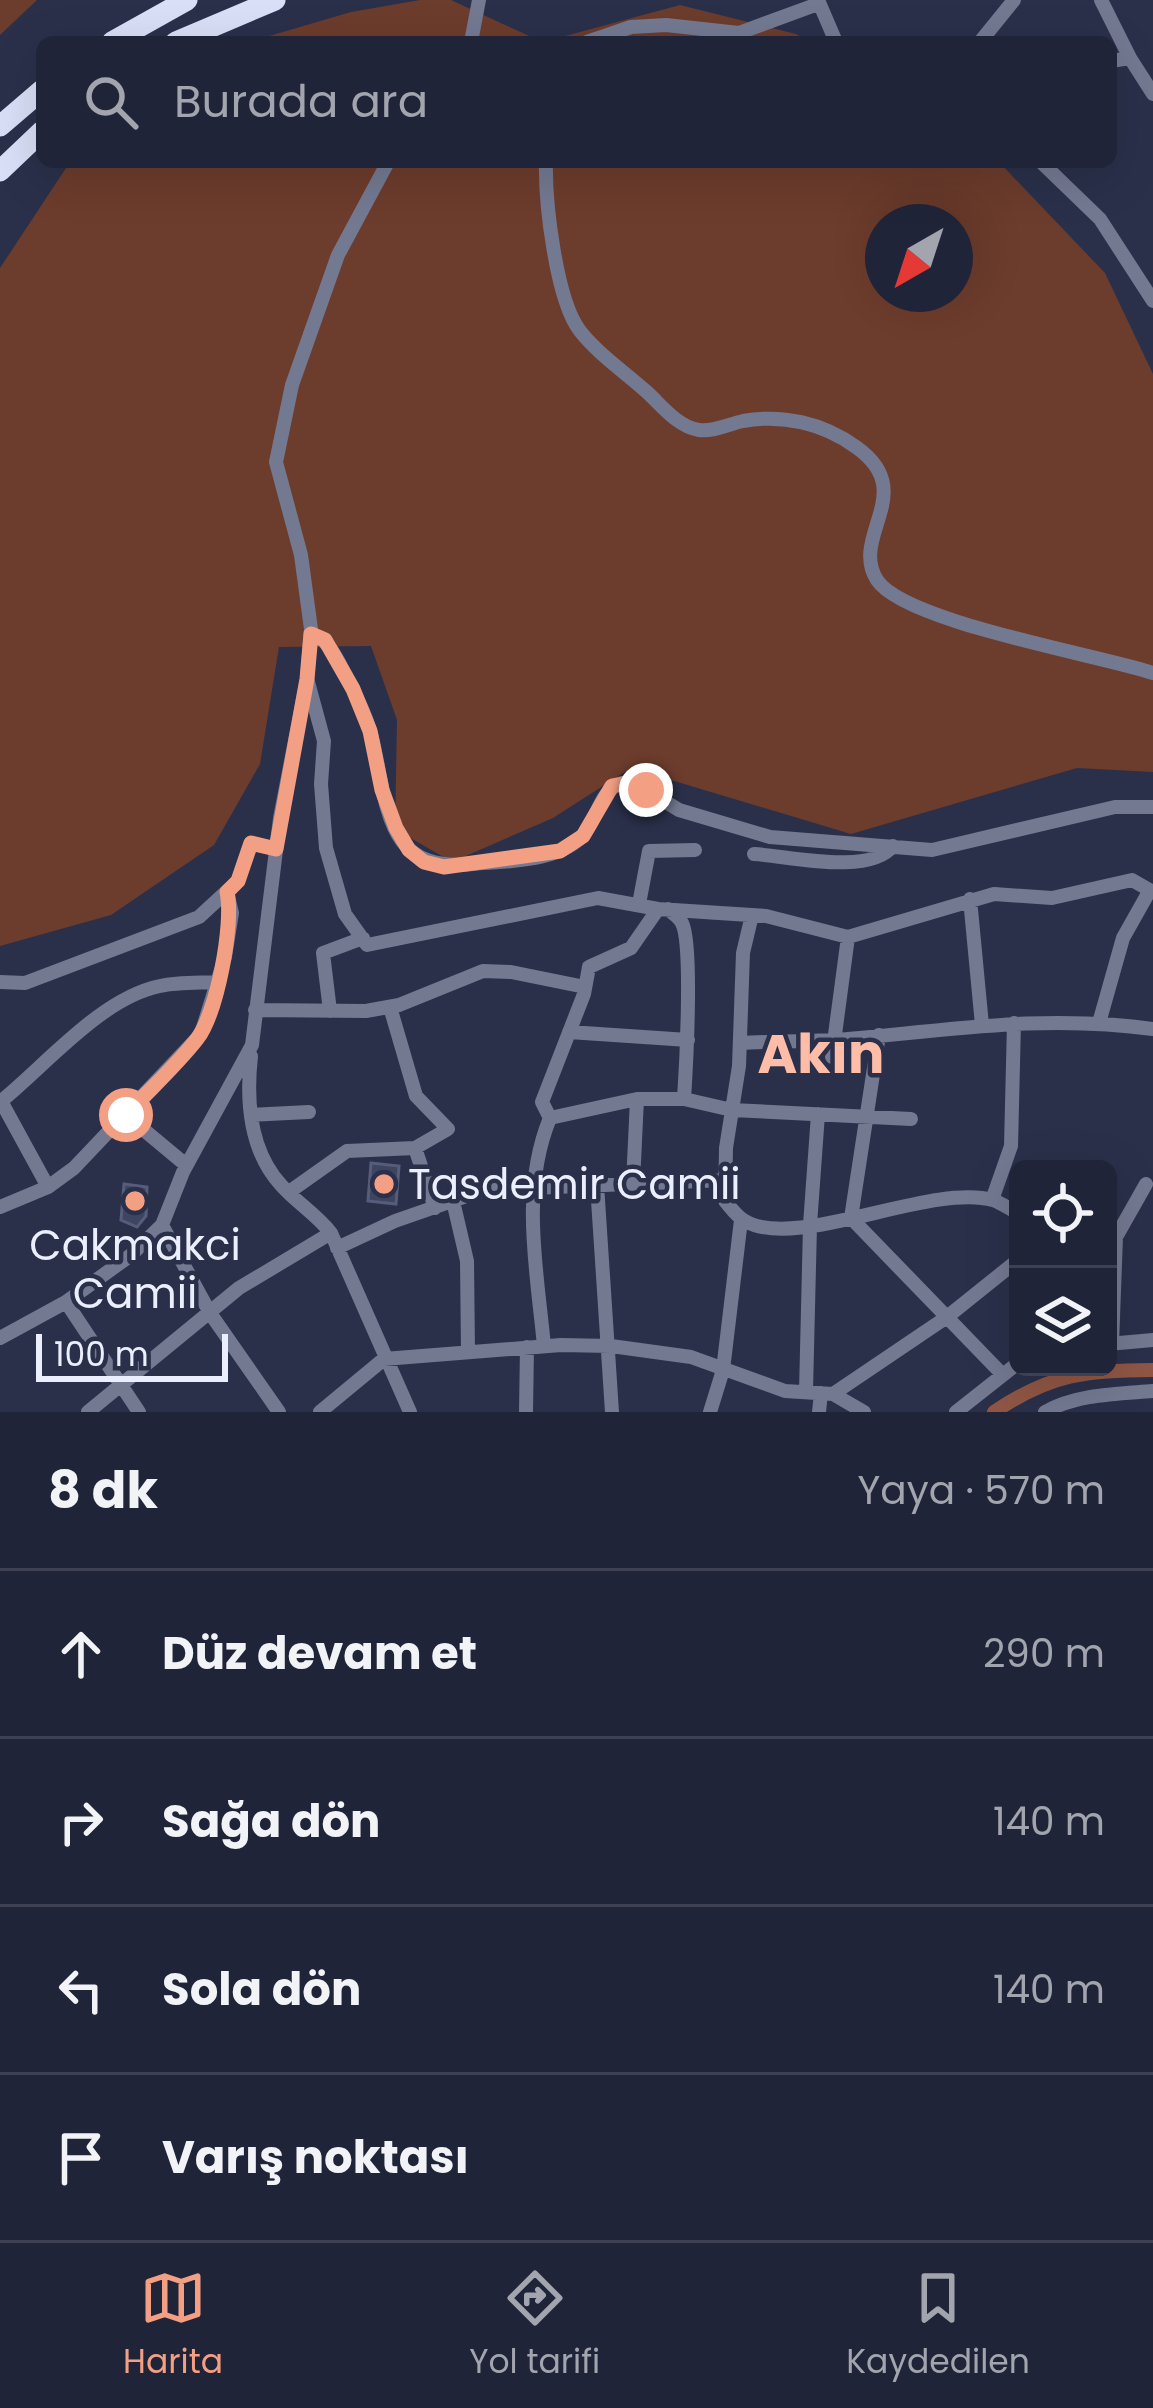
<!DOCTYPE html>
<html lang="tr">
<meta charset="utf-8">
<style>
:root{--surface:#202438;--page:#282c40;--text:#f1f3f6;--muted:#a2a4ae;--line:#3d4153;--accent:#f39f83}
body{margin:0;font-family:Poppins,sans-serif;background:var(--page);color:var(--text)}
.controls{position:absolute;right:36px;bottom:36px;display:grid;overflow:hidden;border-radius:18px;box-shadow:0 12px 48px #0002}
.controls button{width:108px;height:108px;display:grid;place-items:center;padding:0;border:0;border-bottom:3px solid var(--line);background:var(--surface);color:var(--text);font:60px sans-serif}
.compass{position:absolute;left:865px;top:204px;width:108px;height:108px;border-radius:50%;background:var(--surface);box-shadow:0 12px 48px #0002;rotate:219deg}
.scale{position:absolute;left:36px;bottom:30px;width:192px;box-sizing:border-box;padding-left:12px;border:6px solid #ebeffd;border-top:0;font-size:33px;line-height:42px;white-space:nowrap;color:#ebeffd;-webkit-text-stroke:9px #2a304a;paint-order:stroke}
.stop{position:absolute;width:36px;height:36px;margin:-27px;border:9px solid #f39f83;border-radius:50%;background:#fff}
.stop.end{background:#f39f83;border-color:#fff;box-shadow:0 3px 12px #0008}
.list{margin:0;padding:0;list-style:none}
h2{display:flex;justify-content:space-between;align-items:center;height:156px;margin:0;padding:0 48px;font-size:51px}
h2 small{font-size:39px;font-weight:400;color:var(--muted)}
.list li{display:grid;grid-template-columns:78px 1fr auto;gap:36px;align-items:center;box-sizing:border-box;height:168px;padding:0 48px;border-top:3px solid var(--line)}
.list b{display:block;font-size:45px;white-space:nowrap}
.list em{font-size:39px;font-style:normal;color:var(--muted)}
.icon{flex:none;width:66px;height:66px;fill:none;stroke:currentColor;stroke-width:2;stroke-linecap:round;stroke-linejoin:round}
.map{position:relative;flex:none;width:1153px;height:1412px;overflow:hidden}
.search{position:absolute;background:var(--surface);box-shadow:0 12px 48px #0002;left:36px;right:36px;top:36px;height:132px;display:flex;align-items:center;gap:30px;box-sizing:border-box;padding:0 42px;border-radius:18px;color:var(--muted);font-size:45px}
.sheet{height:828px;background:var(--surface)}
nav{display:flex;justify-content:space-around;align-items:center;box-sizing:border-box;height:168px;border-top:3px solid var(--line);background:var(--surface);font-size:33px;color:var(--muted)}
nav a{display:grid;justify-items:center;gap:6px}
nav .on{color:var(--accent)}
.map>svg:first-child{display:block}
.green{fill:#6c3c2c;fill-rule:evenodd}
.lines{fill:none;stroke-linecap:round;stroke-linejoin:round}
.canal{stroke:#8f5644;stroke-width:14}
.building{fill:#3e4561;stroke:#565d7b;stroke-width:3}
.minor{stroke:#737991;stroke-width:14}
.highway{stroke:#d8dff6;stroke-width:21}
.route{stroke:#f39f83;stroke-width:15}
.poi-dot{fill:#f39f83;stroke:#2a304a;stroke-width:4.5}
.labels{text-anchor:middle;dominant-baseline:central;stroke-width:9;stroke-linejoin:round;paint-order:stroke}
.poi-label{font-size:42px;fill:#ebeffd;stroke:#2a304a;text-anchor:start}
.district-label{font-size:54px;font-weight:bold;fill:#fdbda8;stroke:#2a304a}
</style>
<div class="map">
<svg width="1153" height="1412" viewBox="0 0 1153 1412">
<rect width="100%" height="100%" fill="#2a304a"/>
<path class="green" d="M0,0h37l-37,35z
M420,0h31l91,42h-293l102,-30z
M680,5l116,29 12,8h-265z
M70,162h929l106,111 48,101v398l-76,-4 -226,66 -220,-66 -78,50 -101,44 -57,-33 2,-109 -26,-74 -92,1 -19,117 -46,81 -103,70 -111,31v-678zM883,222h72v72h-72z"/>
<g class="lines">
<path class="canal" d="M994,1412c58,-39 91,-41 159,-42"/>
</g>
<path class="building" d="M371,1163l28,3 -3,38 -28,-3z
M124,1184l23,3 -1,29 -9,11 -16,-7z"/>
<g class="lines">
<path class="minor" d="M818,0l18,42
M1101,0l29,58
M471,42l8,-42
M587,42l44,-15 35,-2 73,8 79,-29
M980,42l34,-42
M1111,61l19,-3 23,36
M546,162c-1,40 10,138 34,169 18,23 46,42 68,62 14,13 30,34 51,37 15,2 30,-6 44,-9 40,-7 80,2 113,26 64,45 -7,89 21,133 27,42 222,75 276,93
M1041,162l59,57 53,82
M311,634c19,7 25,23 34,40 11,22 23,44 28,68 15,67 13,131 100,122 35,-3 89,-2 112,-31 14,-18 14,-42 37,-50l24,7 33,20 91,27 162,13 183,-43h38
M308,682l16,59 -3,43 5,64 19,66 22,31 231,-47 60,11 108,7 82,21 146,-43 58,4 80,-18 21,12
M754,854c35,2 115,22 139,-8
M970,899l12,126
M639,904l10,-53 46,-1
M668,909c5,5 11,8 14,14 11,22 4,146 2,176
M752,915l-9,38 -4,113 -13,82 -1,53c6,7 12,16 20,20 52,30 184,-38 248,-21 8,3 17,9 25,13
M0,982l25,1 174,-66 39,-36 13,-38 25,6
M255,1010l111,1 33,-6 84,-34 28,1 74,15
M330,1011l-7,-58 40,-15
M1099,1023l24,-85 27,-48
M569,1032l119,8
M879,1035l-28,183 151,156
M740,1043c40,-2 80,-1 120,-5 102,-10 190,-23 293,-9
M251,1056c-5,45 -2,94 30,129 16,18 35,29 50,48l79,179
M832,1057l16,-120
M1,1101l47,86
M0,1102c46,-37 101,-104 160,-116 18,-4 39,-3 57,-4
M126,1115l60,50
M251,1115l58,-3
M550,1118l87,-19h47l48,11 179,9
M415,1148l20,60
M633,1183l4,-84
M597,1185l15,227
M289,1192l58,-41 68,-3 33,-19 -32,-33 -26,-89
M992,1200l19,-54 3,-123
M453,1201l14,60 1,90
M0,1207l48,-20 26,-19 127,-134 24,-77 7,-44 -5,-21
M162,1225l48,88 69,99
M337,1248l58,-27 89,-31 241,-10
M66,1302l73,110
M0,1338l66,-36 65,-47 31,-30 21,-53 69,-127 28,-227 27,-139 4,-50 -10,-74 -25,-93 16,-77 46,-130 50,-93
M1108,1344l45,-4
M1112,1344l4,-107 30,-53
M544,1346c-7,-76 -24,-155 6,-228l-8,-16 42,-108 5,-27 42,-19 27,-39
M806,1392l4,-167 8,-111
M833,1394l114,-77 71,-57
M88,1412l151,-124 92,-55
M320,1412l64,-53 177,-14 50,1 80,11 94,34 48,3 31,18
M526,1412l1,-65
M710,1412l13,-42 18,-150
M819,1412l2,-19
M956,1412l62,-49
M1045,1412c32,-18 71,-18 108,-21"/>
<path class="highway" d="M112,42l75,-42
M176,42l99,-42
M0,126l42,-36
M0,171l42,-40"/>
</g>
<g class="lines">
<path class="route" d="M126,1115c23,-25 50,-49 71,-76 20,-26 37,-115 30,-147l11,-11 13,-38 25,6 31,-170 4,-45 14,6 28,49 17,42 12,59 14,38 13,22 15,12 20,5 116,-16 23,-15 29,-50 15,-3 19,7"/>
</g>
<g class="poi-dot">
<circle cx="384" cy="1184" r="12"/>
<circle cx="135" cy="1201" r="12"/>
</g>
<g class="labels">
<g class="poi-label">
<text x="408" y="1184">Tasdemir Camii</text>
<text x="135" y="1245" text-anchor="middle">Cakmakci<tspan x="135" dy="48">Camii</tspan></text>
</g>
<g class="district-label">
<text x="821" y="1054">Akın</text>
</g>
</g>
</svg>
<div class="controls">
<button><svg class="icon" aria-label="locate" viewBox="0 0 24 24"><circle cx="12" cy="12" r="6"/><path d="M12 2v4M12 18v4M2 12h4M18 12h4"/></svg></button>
<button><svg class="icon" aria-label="layers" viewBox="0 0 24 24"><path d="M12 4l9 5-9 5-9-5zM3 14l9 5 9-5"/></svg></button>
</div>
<svg class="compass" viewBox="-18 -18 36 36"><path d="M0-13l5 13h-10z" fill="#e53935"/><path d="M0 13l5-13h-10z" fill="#a2a4ae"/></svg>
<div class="scale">100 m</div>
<div class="stop" style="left:126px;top:1115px"></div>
<div class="stop end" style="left:646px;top:790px"></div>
<div class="search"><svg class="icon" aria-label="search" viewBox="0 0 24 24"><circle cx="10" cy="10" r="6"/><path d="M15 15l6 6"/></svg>Burada ara</div>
</div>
<section class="sheet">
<h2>8 dk<small>Yaya · 570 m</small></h2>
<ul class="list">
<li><svg class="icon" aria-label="ahead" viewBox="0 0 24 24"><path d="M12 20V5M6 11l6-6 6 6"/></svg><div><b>Düz devam et</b></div><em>290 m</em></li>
<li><svg class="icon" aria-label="right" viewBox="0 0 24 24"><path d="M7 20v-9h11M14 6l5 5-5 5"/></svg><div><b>Sağa dön</b></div><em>140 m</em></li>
<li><svg class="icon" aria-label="left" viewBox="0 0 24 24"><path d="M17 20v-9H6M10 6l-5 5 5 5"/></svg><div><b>Sola dön</b></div><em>140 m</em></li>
<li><svg class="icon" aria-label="arrive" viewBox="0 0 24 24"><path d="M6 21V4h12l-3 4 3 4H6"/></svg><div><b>Varış noktası</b></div></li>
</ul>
</section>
<nav>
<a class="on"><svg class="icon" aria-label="map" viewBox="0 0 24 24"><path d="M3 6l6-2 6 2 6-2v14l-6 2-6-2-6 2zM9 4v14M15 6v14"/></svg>Harita</a>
<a><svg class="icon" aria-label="directions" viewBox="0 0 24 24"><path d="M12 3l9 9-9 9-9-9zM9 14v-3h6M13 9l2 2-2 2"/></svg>Yol tarifi</a>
<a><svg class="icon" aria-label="saved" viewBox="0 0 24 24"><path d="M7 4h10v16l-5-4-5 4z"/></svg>Kaydedilen</a>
</nav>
